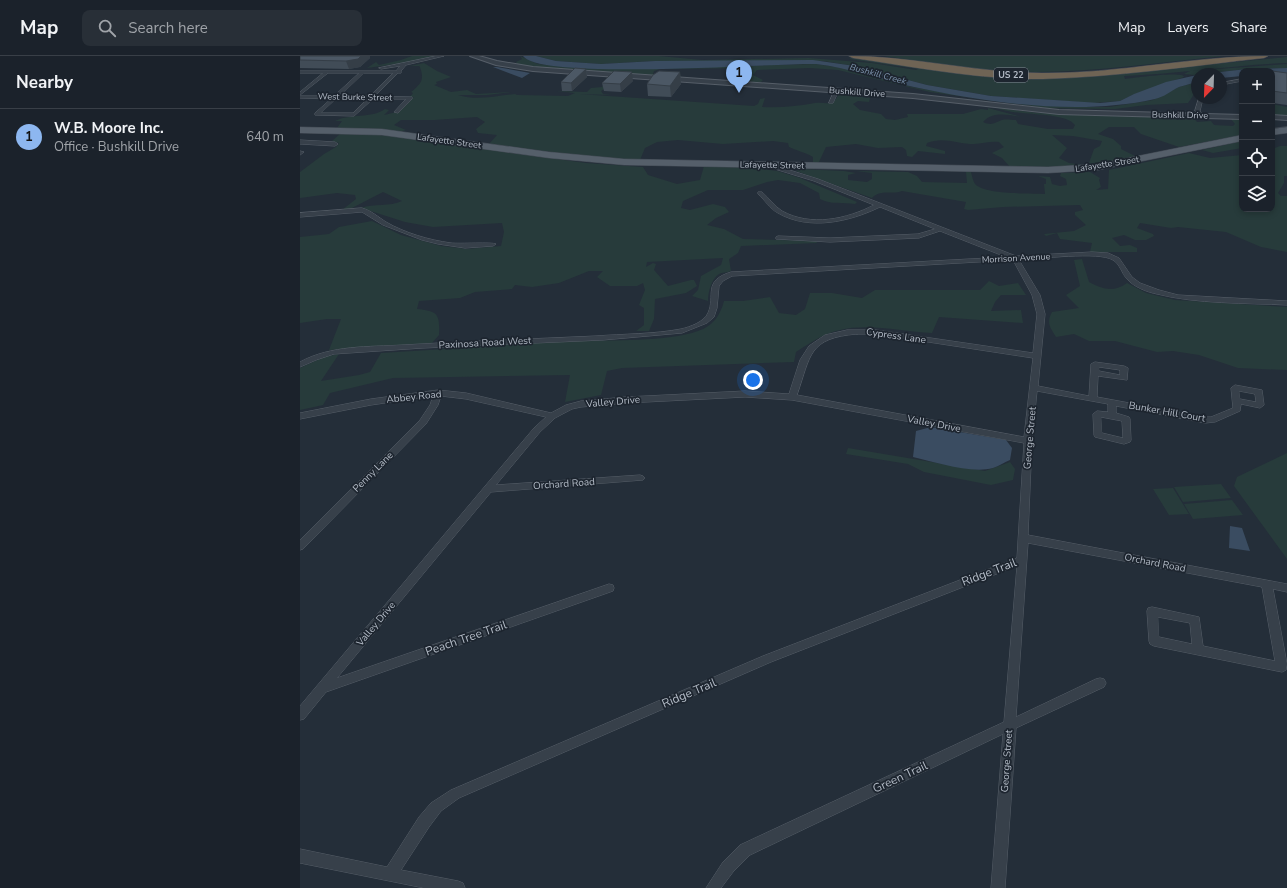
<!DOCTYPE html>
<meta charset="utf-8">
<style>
:root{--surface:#1b222b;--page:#282f37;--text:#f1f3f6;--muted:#a0a4a9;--line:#393f47;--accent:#8db7f0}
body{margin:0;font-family:"Nunito Sans",sans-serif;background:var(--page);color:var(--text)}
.controls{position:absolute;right:12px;top:12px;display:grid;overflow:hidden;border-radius:8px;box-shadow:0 2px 6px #0003}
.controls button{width:36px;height:36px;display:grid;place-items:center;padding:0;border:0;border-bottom:1px solid var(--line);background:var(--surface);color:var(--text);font:20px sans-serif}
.compass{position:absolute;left:891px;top:12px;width:36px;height:36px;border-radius:50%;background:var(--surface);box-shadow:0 2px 6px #0003;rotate:203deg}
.you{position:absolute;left:453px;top:324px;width:14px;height:14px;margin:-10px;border:3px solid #fff;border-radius:50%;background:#1a73e8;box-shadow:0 0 0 6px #1a73e833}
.badge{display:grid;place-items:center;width:26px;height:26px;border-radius:50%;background:var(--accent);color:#111;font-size:13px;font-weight:700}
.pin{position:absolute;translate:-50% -33px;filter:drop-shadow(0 1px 2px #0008)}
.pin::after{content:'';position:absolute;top:21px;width:14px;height:12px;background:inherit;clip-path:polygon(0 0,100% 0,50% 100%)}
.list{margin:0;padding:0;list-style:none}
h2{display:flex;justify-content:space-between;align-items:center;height:52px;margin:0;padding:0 16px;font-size:17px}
h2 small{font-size:13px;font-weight:400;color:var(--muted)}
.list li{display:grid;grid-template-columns:26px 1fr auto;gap:12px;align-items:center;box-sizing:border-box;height:56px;padding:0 16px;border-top:1px solid var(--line)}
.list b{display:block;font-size:15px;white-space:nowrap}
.list p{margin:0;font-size:13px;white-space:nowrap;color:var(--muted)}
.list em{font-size:13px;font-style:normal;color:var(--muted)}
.icon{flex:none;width:22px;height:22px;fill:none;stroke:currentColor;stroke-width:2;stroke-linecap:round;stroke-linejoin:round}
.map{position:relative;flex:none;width:987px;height:832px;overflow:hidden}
header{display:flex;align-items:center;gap:24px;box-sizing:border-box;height:56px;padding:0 20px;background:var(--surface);border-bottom:1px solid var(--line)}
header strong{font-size:19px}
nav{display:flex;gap:22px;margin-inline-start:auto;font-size:14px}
.search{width:280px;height:36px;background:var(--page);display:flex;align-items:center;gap:10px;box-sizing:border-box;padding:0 14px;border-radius:8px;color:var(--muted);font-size:15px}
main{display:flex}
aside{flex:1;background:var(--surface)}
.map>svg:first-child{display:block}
.green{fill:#273b3b}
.water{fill:#3a4c61}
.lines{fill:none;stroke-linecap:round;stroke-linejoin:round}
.minor-casing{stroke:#565e68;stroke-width:1}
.tertiary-casing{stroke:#565e68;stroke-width:2}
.primary-casing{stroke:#414953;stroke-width:1}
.motorway-casing{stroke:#434b55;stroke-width:1}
.minor{fill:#37404a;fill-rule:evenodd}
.tertiary{fill:#37404a;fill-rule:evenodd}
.primary{fill:#555f6a;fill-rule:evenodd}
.motorway{fill:#6f6455;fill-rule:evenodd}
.wall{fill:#414c57}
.shaded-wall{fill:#353e47}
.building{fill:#4c5865;stroke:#353e47}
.labels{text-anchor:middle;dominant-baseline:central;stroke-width:3.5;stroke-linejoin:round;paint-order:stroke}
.far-water-label{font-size:9px;font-style:italic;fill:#7c92ab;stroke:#1d252f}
.shield{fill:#1d252f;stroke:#868e99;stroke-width:1}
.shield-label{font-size:9px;font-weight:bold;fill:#b3bbc6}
.far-street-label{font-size:9px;fill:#b3bbc6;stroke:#1d252f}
.street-label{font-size:10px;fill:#b3bbc6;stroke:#1d252f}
.near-street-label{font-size:12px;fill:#b3bbc6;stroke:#1d252f}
</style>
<header>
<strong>Map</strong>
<div class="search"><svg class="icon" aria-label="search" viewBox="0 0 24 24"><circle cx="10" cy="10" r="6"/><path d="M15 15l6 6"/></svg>Search here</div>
<nav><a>Map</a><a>Layers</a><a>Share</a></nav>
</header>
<main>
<aside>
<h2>Nearby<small></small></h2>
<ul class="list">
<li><span class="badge">1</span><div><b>W.B. Moore Inc.</b><p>Office · Bushkill Drive</p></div><em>640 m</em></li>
</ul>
</aside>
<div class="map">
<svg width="987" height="832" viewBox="0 0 987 832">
<rect width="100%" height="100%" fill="#242e39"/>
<path class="green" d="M112,0h23l-24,6 -44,6 9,-6 3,3 22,-5z
M220,0l18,8 65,5 213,-5 33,5 63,18 35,6 75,11 53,3h34l44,-7 26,-13 18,-5v8l-9,13 -42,2 -31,4 -69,-1 -116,-16 -92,-22 -28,-2 -53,2 -4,5 10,5 -2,2h-8l-12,-4 6,-10 -87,1 -6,2 -1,3 3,2 -109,-7 -29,-4 -2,-3 6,-3z
M236,0h123l43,4 107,-2 63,5 44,7 2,-1 -69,-10 2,-1 167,20 154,-10 115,-11v6c-55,2 -109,11 -163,13l1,3c9,-1 58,-8 59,-2l-49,17 -15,7 -27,2 -102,-7 -64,-11 -72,-19 -32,-5h-168l-54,3 -45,-3z
M584,0h340c-63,6 -126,16 -189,16 -50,0 -101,-9 -151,-16z
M124,7l13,8 14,6 -15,5 1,2 -3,1 17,7 16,-2 9,4 36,-2 -25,3h-29c18,6 38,1 57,-1l2,1 51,1 7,-3 -19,-2 31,1 4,-4 11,-1 5,-10 17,1 -23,13 2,3 9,1 -33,-1 175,12 4,-2 2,-5 5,-1 -3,9c18,1 37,-1 53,-4 5,-1 11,1 16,0 4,-1 6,-6 8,-9l31,4 -1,4 -11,-1 -5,3 7,6 21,4 5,5 9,1 13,-3 -1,-3h56l18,-5 7,1v-2l34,9c-14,-2 -29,-6 -39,5 9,4 11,1 19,-2 4,-1 10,0 14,0l2,4 30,5h25l2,-4c-10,-14 -61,-8 -80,-18l43,6 155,4 4,5 14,-1 3,4 19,1 2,-2 -4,-5h11v16l-63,12 -38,-13 -7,-7h-25l-11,7 15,5 8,7v3l14,7 -42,9 -4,-2 5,-14 6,-3 2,-5 -29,-5 -21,-1 15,13 -8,10 10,5 14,2 -13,3 -60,-1 -8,-9 -10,-5 12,-6 -5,-5c-9,-1 -17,2 -25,2 -16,0 -31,-8 -47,-1l-1,3 19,5v3l-27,-3 -6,6 -5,-1 -1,-6 -4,-3 -24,1 -22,-4 -30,3 -8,17 -5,-1v-6c-8,-5 -16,-6 -24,-10l-1,-4 -15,-2 -50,3 -45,-4 -21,2 -12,6 -5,12 -49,-3 -102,-13 8,-9 -19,-2 -2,-4 9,-7 -8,-5 -43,3h-33l-7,5 12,5 -7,2 -62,-4 5,-7h-7c16,-8 36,-2 50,-12l4,1 -5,5 13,-3 17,-15h-4l3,-4 -2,-1c11,-9 14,-13 8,-27v1h-9z
M987,8v4l-40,1 -53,6 -10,-1 6,-3z
M972,48l15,3v9l-15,-1z
M42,76l32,2 212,29 57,4 5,8 29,9 23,-4 4,-14 50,2 23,3 23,7 57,24 -2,2c-12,-2 -24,1 -35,-5l-1,-6 -19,-10 -22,-3 -11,2 -24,8h-35l-25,11 -2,7 9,2 23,-6 12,3 4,5 -13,6 -9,7 17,4 19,10 73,2 1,2 -76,3 -3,7 -9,6 2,12c-4,2 -9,1 -12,3 -8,5 -11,19 -11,27l-16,-5 6,-6 3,-14 20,-11 2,-7 -76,4 -1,5 7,-4 3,1 -2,6 14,16 23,-6h3l3,6 -11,7 -31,6 -1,20 -5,12h-13l8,-6v-17l-5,-3 6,-15 -2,-7 -6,3h-27l-13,-9 6,-6h-14l-30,12 -27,4 -17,-2 -3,4 -37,3 -15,6 -41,3 -2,8c21,2 23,5 22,26l-7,8 -103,7 12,-31h-14l-27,4v-86l29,-3 10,-7 33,-6 29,14 40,11 26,3 34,-3 3,-14 -2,-9 -69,4 -28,-5 -44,-14c13,-5 29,-1 41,-7l-19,-9 -31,16 -10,2 14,-11 -1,-4 -18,-2 -37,5v-26l24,-18 12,-7 3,-4 -7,-2z
M942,85v7l-29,5 -11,-3z
M980,90h7v30h-3v7l-6,10 3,3h6v56l-26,-5 -35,-15 -48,-5 -7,1 -31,-5 -3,5 16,6 1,2 -8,4h-11l-11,-5 -12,3 8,8 10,-1 7,3v4h-47l2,-9 -32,-4 -3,-6 -11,3 -2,-2 30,-3 12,-6 -11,-10v-3l8,-2 -3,-5 -77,2 -35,3 -4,-1 2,-7 -64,-11c-11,4 -21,-2 -30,7l-76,-27 3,-2 45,2 12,2 -8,2v5l19,2 5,-3v-6l-16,-2 52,1 9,4 5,6 45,1 -1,-11h5c1,4 2,9 4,12 10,11 55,9 70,10l-1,-10h2v-5l-8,-3 12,1 2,7 8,2 7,-1 -1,-6 -6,-3 1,-3 29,-1 10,6 -1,2 2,7 -5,3 12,-1 1,-19 80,-17 21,5 32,-3v54h30v-60z
M782,203l7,23c13,7 25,11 38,1l19,10 29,7 112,7v63l-49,-2 -39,-13 -26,-4 -16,1 -42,-11h-26l-15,-7 -18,3c-6,-10 -10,-14 -4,-25l27,-4 -13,-13 14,-9 -6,-26z
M689,225l10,5 19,-3 8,12h-25l-6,7 -4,9 30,-1 2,13 -84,-6 -7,16c-29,-1 -64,-10 -92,-3 -16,3 -30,13 -44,22l-2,10 -172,6 -15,3 -6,24 -36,7 5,-27 -177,3 -63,15 -7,12 -23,5v-42l24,-11 15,-3 -18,27 38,-6 11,-3 11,-19c65,-4 131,-9 196,-12 34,-1 90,1 121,-10 15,-5 22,-15 26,-30h19l27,-4 9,16 17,2 9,-6 5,-16h22l30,5 13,-8h105z
M548,392l137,23 25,-9 5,7 -2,11 -22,5 -67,-13 -16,-8 -62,-10z
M987,397v106l-53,-73 3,-9z
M921,428l10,14 -48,4 -9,-15z
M873,432l16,26 -20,1 -16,-26z
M932,444l11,15 -50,4 -9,-15z"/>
<path class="water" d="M223,0h13l20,5 45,3 54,-3 158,-1 42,6 72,19 64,11 109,7 20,-2 14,-7 32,-12 31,-7v7c-6,2 -12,3 -18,5 -8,4 -15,10 -24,12 -75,17 -167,4 -241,-12 -33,-7 -64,-19 -98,-23 -41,-1 -276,17 -293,-8z
M193,11h4l33,6 -8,5z
M987,12v5l-15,1v-3h-30v5l-21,2v-4h-19l45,-5z
M631,371l75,13 6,8 -2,12c-5,2 -11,6 -17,8 -22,6 -58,-6 -80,-11l3,-26z
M930,470l12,2 8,23 -21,-3z"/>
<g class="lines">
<defs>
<path id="minor" d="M136,0h8l-38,9 -5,6v2h-3l-23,23 37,1v2l-14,14 -4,-1 12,-13h-33l-19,17 -39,-1v-2l16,-14 -31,-1v-2h34l25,-23h-31l-28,22v-3l23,-19h-23v-2h96l4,-5 -19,3 -2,-1zM64,17h29l-23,23h-30zM36,43h31l-14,14h-32z
M942,23v2l-21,4v-2z
M535,33l4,1 -6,13h-4z
M899,42h4l-3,13 3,4 -2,1 -6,-5z
M0,84l35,2 3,2 -3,2 -35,-2z
M0,95l4,1 -4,3z
M467,107l51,16 198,77 76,-4 16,1 11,5 13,19 8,6 19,7 19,5 109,6v4c-41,-2 -91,-1 -130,-11 -10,-2 -23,-7 -30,-15 -5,-5 -7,-15 -14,-19 -14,-9 -74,-1 -94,0l21,35 5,19 -7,72 51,10 2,-32 4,-2 29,4 4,2 -1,12 -29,-4 -1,21 108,20h6l22,-9 -2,-20 4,-3 27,5 2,15 -4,3 -19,-4 -1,7 -25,11 -10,1 -89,-17v7l13,4 1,2 1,21 -1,2 -6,2 -29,-7 -1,-2 -1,-21 4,-3 11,1v-8l-71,-13 -5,50 -4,94 259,49v8l-14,-3 14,75 -1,6 -4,2 -128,-26 -4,-2 -1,-3 -2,-30 1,-3 4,-1 47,10 4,29 72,15 -13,-74 -234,-44 -12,174 80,-38 4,-1 4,1 2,4 -2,4 -88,41 -11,160h-14l12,-154 -253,121 -17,17 -12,16h-15l17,-26 17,-17 264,-123 13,-156 -246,96 -312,136 -18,13 -12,16 -28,43 57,11 5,2 2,5h-41l-124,-25v-14l87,18 32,-50 12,-14 20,-13 312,-134 254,-98 7,-115 -232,-43 -47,-3 -119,6 -45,4 -9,2 -17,9 -15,14 -44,53 144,-10 3,1 2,2 -2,2 -152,12 -154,186 272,-94 4,1 1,3 -1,3 -287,101 -22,27 -4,1v-14l234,-278 12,-11 -80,-18 -25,-3 -3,9 -12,19 -123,125 -3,1v-10l120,-120 10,-15 3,-9 -62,9 -71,14v-6l71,-14 67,-9 28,3 85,20 15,-8 15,-4 45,-4 119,-6 44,3 11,-34 9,-14 16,-11 22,-5h29l157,23 4,-39 -5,-19 -19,-35 -281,16 -9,5 -4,5 -2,22 -3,9 -7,6 -25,10 -79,7 -180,8 -89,6 -18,6 -16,7v-5c31,-17 69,-15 103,-17 64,-4 129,-6 193,-9 26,-2 60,-2 85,-7 9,-2 23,-7 27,-16 8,-18 -6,-32 23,-41l275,-15 -66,-26 -21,7 -89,4 -54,-3v-2l2,-1 52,2 88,-4 17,-5 -55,-22c-31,15 -71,24 -102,6 -8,-4 -13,-13 -20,-19v-2h4c7,6 12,14 20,19 29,16 65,8 92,-6l-60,-24 -49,-15v-2zM557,278h19l157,24 -9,79 -227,-42c14,-40 11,-57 60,-61zM799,311l21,3v5l-21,-4zM939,335l16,3 1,8 -16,-3zM801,361l21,4 1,17 -21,-5zM858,561l32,6 2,21 -33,-7z
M62,152c10,3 16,9 24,14 19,11 43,18 65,21 8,1 42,-1 45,1l-3,2 -28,2 -27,-4 -16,-4 -39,-15 -21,-13 -62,5v-4z"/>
<path id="tertiary" d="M170,0h9l18,5 36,6 380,27 146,16 183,5v4l-183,-5 -146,-16 -380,-27 -37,-6z
M972,59l15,1v4l-15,-1z"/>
<path id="primary" d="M0,71l82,2 167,23 75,7 424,8 50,-3 144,-29v6l-144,29 -50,3 -424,-8 -75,-7 -167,-23 -82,-2z
M987,71v6l-15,2v-6z"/>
<path id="motorway" d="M549,0c64,0 128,17 193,17 75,1 150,-17 226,-17l-4,2c-73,8 -148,19 -221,21 -63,1 -128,-12 -190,-21z"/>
</defs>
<use href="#minor" class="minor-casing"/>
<use href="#tertiary" class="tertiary-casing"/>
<use href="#primary" class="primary-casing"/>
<use href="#motorway" class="motorway-casing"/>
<use href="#minor" class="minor"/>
<use href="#tertiary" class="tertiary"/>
<use href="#primary" class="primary"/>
<use href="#motorway" class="motorway"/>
</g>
<path class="wall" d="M0,0h70v2l-10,9 -11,2 -49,-1z
M286,13l1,8 -15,14h-10l-1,-9z
M972,15l15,2v32l-15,-2z
M380,16l1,12 -10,13 -23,-1 -1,-12z
M333,25l-12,11 -17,-1 -2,-8z"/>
<path class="shaded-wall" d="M61,0h9v2l-10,9 -11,2 -3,-8z
M286,13l1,8 -15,14 -1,-8z
M332,16l1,9 -12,11 -1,-8z
M380,16l1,12 -10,13 -1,-11z"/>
<path class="building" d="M0,0h61l-3,3 -12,2 -46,-1z
M275,12l11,1 -15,14 -10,-1z
M962,14l10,1h-10z
M314,15l18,1 -12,12 -18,-1z
M359,15l21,1 -10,14 -23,-2 6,-9z
M972,15l15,2v20l-15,-2z"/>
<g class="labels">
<g class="far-water-label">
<text transform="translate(578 18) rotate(15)">Bushkill Creek</text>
</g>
<rect class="shield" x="694" y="12" width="34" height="14" rx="3"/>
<g class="shield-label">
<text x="711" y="19">US 22</text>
</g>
<g class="far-street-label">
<text transform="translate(557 36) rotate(4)">Bushkill Drive</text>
<text transform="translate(55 41) rotate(1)">West Burke Street</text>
<text transform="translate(880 59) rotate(1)">Bushkill Drive</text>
<text transform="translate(149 85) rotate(8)">Lafayette Street</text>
<text transform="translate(807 108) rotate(-9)">Lafayette Street</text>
<text transform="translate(472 109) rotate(1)">Lafayette Street</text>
<text transform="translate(716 202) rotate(-3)">Morrison Avenue</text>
</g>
<g class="street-label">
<text transform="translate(596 280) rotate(8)">Cypress Lane</text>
<text transform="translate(185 287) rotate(-3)">Paxinosa Road West</text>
<text transform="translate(114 341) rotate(-6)">Abbey Road</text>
<text transform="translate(313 346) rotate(-5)">Valley Drive</text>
<text transform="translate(867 356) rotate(10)">Bunker Hill Court</text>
<text transform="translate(634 368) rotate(11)">Valley Drive</text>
<text transform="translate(730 382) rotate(-85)">George Street</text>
<text transform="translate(73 416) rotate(-45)">Penny Lane</text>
<text transform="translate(264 428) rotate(-4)">Orchard Road</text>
<text transform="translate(855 507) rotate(11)">Orchard Road</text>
<text transform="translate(76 568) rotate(-50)">Valley Drive</text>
<text transform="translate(707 705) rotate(-86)">George Street</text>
</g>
<g class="near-street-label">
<text transform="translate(689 516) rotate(-21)">Ridge Trail</text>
<text transform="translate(166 582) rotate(-19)">Peach Tree Trail</text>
<text transform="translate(389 637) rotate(-23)">Ridge Trail</text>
<text transform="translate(600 721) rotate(-25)">Green Trail</text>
</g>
</g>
</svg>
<div class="controls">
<button>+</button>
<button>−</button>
<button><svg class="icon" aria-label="locate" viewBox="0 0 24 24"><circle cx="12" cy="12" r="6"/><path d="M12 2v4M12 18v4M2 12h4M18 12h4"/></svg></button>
<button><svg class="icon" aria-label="layers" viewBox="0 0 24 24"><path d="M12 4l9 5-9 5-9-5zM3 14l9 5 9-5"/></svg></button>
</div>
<svg class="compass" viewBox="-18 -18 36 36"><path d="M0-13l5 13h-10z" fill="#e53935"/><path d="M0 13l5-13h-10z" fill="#a0a4a9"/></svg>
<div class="you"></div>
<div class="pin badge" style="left:439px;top:37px">1</div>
</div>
</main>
